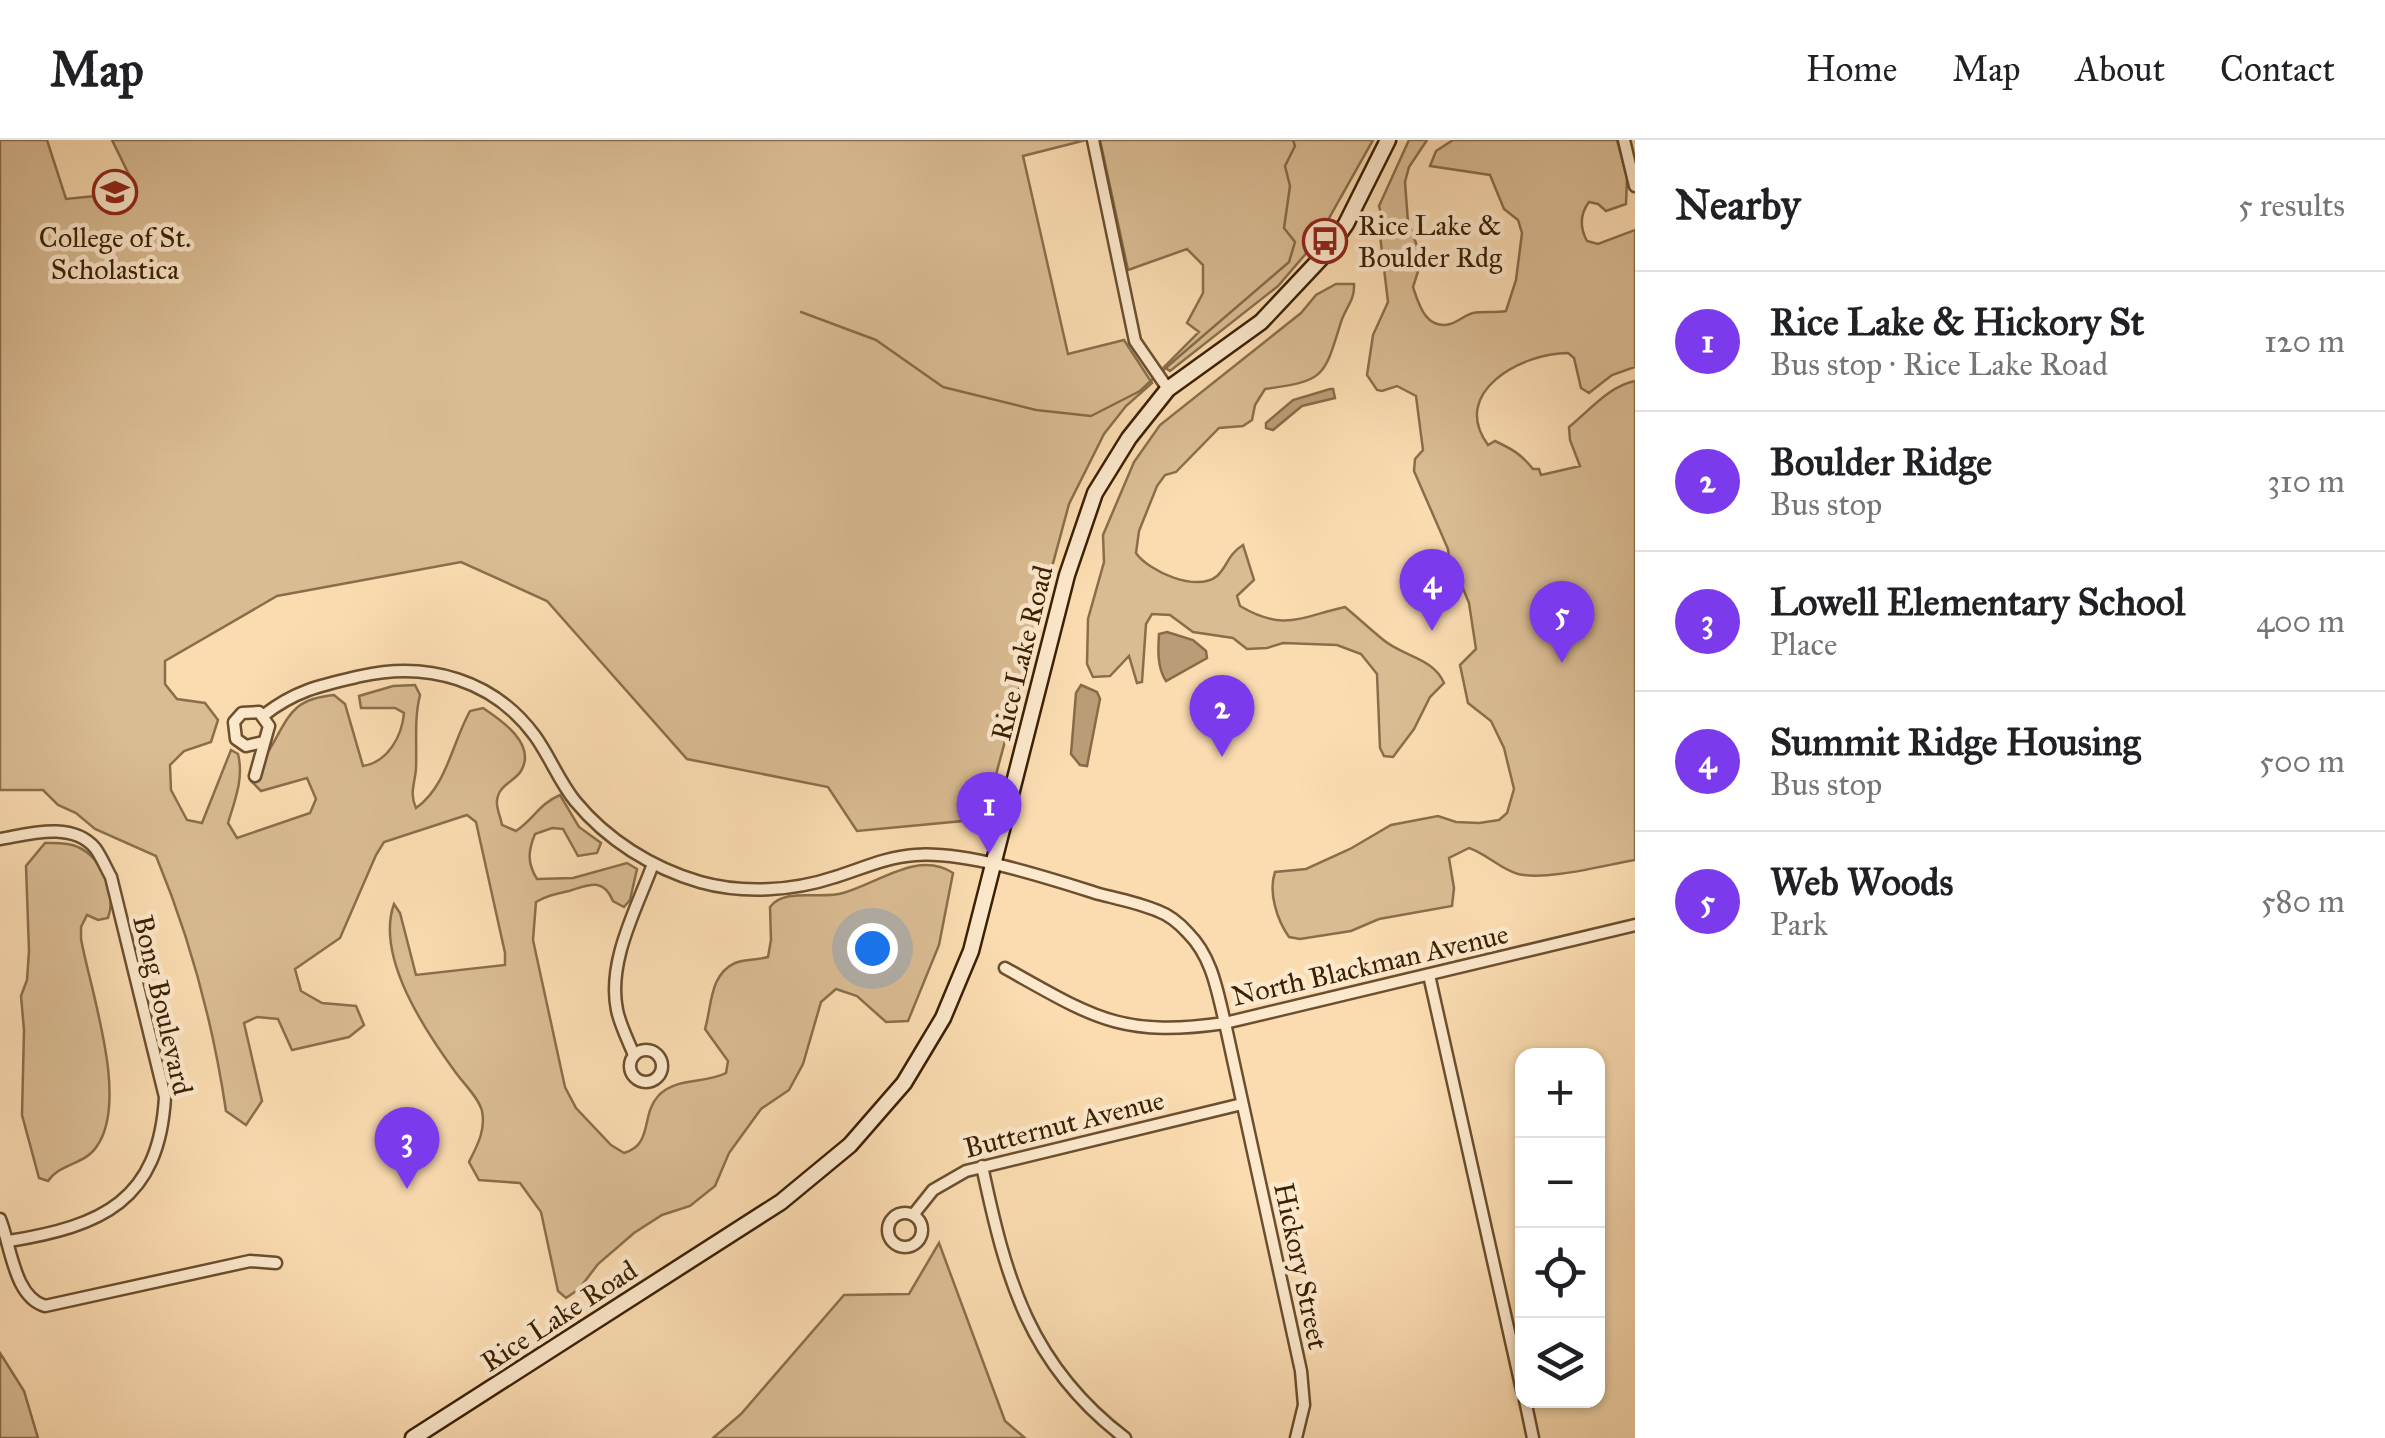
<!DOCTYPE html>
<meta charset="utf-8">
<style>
:root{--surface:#fff;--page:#f2f2f2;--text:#202124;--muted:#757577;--line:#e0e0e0;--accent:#7c3aed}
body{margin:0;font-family:"IM FELL Great Primer",serif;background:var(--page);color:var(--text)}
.controls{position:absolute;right:30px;bottom:30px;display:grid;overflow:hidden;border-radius:20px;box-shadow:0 2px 8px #0004}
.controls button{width:90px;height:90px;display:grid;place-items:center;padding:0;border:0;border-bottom:2px solid var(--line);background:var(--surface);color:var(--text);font:50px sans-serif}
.you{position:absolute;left:872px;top:808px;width:35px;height:35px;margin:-25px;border:8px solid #fff;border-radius:50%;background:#1a73e8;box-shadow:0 0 0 15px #1a73e833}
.badge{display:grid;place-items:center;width:65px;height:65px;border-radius:50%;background:var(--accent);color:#fff;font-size:32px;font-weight:700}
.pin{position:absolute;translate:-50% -82px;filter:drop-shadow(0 2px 5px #0008)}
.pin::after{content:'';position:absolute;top:52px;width:35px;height:30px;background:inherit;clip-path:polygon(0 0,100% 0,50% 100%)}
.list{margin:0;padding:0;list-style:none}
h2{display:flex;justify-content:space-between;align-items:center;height:130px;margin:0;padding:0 40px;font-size:42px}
h2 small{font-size:32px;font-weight:400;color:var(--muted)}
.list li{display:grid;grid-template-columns:65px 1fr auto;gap:30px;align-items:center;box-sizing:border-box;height:140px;padding:0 40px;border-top:2px solid var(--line)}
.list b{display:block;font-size:38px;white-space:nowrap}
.list p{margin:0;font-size:32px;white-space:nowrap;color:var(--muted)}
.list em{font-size:32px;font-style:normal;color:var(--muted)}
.icon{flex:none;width:55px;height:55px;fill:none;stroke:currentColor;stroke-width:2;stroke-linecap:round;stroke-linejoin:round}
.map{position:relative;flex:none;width:1635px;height:1298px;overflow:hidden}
header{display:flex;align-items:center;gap:60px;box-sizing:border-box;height:140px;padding:0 50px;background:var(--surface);border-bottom:2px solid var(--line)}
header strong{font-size:48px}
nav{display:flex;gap:55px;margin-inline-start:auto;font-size:35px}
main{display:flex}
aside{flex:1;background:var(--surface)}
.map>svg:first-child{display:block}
.green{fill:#dabc93;stroke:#8a6e4b;stroke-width:2.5}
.water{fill:#ba9c76;stroke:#876a48;stroke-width:2.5}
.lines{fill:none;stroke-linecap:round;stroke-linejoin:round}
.stream{stroke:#876a48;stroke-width:2.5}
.minor-casing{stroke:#6b4f2e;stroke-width:15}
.secondary-casing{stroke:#3b2003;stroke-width:19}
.minor{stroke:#fce8cc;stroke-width:10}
.secondary{stroke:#fce8cc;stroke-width:14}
.labels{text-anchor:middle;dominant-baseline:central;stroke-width:9;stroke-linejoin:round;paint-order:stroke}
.poi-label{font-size:28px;fill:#3b2003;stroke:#fce8cc;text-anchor:start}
.street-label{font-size:28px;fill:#3b2003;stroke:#fce8cc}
</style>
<header>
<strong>Map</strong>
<nav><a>Home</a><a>Map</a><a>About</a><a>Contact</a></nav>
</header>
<main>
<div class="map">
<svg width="1635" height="1298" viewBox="0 0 1635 1298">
<rect width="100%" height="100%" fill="#fbdcb1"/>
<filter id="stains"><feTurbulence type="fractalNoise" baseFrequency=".002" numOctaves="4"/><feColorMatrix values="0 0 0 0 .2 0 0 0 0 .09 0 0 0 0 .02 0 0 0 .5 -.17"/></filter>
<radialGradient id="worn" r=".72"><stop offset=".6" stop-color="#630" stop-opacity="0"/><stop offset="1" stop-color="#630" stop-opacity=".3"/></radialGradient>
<path class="green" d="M0,0h47l19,59 39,-4 29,-10 -22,-45h974l-63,16 45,198 56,-14 28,43 -26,23 -22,28 -35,70 -85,315 -127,12 -29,-44 -141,-28 -140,-158 -86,-39 -184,34 -112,65v23l12,15 28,4 13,17 -7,22 -27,9 -14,14 1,25 16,30 15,3 29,-73 7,4c6,24 -3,46 -10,69l9,15 73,-25 6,-14 -9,-21 -46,13 -10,-10c5,-14 13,-22 20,-34 19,-33 22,-48 63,-52l11,9 18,62c25,-4 39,-30 41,-53l-9,-5h-34l-2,-12 34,-10 22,-1 5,10c-6,24 -3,48 -4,73 -1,16 -7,25 0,40 31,-22 36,-65 54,-97l13,-3c18,12 54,36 38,63 -7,11 -23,14 -24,30 -1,7 4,17 5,24l14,6c18,-12 23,-27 44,-36l19,32 22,16 -4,10 -19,3 -15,-27 -11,-1 -17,6c-7,17 -8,29 2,45l36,-1 54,-15 10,6 -7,31 -6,7 -11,-6c-10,-24 -24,-16 -44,-10 -13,3 -21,4 -33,11l-3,38 32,147 11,21 35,37 13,8c30,-9 16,-38 35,-58 18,-18 46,-11 67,-22l2,-12 -23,-32c7,-23 4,-54 30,-66 9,-4 23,-3 33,-6l3,-17 -1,-33c15,-20 51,-7 73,-14 36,-10 75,-43 110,-20l-14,72 -31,76 -22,1 -29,-26 -21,-7 -15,13 -18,62 -14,26 -28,19 -32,44 -14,33 -25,20 -28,9 -28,18 -36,31 -19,25 -13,9 -8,-7 -17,-79 -21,-29 -41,-3 -10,-18c8,-16 17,-32 13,-51 -3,-13 -18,-27 -26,-38 -30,-41 -81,-116 -62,-169l6,9 16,62 89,-10v-12l-29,-131 -9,-7 -83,27 -8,13 -36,83 -45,31 6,22 21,12 34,3 8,19 -15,12 -57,13 -14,-31 -21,-2 -13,6 18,78 -16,24 -20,-14c-13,-88 -36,-173 -70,-255l-61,-27 -19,-16 -18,-8 -15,-15h-43z
M1100,0h273l-58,103 -37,43 -108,85 -6,-4 35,-35 -12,-9 16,-30v-28l-16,-16 -59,21z
M1409,0h18l-18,27 -4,15 3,40 14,37 -9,28c6,18 13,43 37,37 8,-2 15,-9 23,-11 10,-2 22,0 33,-2l10,-31 6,-47 -4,-13 -14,-11 -14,-34 -60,-9 6,-15 17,-11h164l10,38 -1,26 -20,7 -8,-7 -9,-2c-9,12 -9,26 -2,39l11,3 37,-14v137l-23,8 -23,18 -8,-5 -7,-30 -6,-5c-46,0 -119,39 -80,92l7,-4c17,8 26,13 38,28h6l2,6 39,-9 -10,-26 -1,-13c20,-16 40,-41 66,-46v479c-30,5 -88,21 -117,14 -18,-5 -31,-20 -49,-26l-20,10 5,30 -2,18 -73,13 -28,12 -51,8 -11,-2c-12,-17 -21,-45 -14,-65l31,-3 44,-20 41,-24 47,-9 18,6 23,1 20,-3 8,-7 7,-24 -10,-41 -13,-27 -23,-18 -8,-38 16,-16 -7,-46 -7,-17 -11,-13 -3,-24 -34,-78 1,-12 8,-9 -7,-54 -19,-10 -15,5 -5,-1 -10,-15 6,-40 15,-33 -8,-67 3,-14 -4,-15z
M1336,144h18c1,16 -8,23 -13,38 -17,55 -16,59 -76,67l-10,16 -3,15 -9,6 -24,2 -43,44 -11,3 -8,11 -18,45 -3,22c12,18 61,40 81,23 11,-10 10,-21 26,-31l11,35 -17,16 3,10c44,26 60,11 105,1 12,10 24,21 36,31 21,19 52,19 63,45l-14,14 -16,32 -21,28 -9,-1 -4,-8 -3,-74 -16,-20 -24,-9 -54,-2 -16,5 -20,1 -14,-11 -40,-6 -23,-17 -18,-1 -6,10 -4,58 -5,1 -8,-27 -19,20 -17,1 -6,-13 1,-45 16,-57 -1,-27 31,-73 26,-37 141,-112 15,-18z
M45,703c10,0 23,-1 33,4 24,11 39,46 30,71l-10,2 -11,-5 -6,12v12c10,54 48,161 16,207 -12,19 -37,17 -49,35l-9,-3 -17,-63 2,-85 -3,-34 6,-16 2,-29 -3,-85z
M939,1103l66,178 20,17h-312l28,-24 103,-119 65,-1z
M0,1213l24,38 14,47h-38z"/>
<path class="water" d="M1330,249h3l2,9 -33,8 -29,24 -7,-2v-5l27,-23z
M1167,492l26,8 13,11 1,7 -41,23c-9,-13 -8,-32 -7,-47z
M1081,545l16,7 3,7 -13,67 -7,-1 -9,-11 5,-61z"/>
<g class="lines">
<path class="stream" d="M801,172l75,28 67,47 93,23 55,6 49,-25 15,-14
M1161,232l128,-110 6,-20 -11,-14 6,-42 -5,-20 10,-20 -2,-6"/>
<defs>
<path id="minor" d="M1093,0l42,201 33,48
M1624,0l11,46
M264,575c32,-25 58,-30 97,-39 67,-15 133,4 174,60 15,21 24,45 40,65 32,39 77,67 125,81 43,12 93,9 135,-5 26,-8 51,-20 80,-22 52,-4 133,23 184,39 20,5 40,9 59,17 11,4 22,13 30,22 24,24 29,57 37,90l76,348 3,34 -8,33
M255,636l14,-50 -10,-14 -17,1 -8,9 2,17 10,7 17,-4
M0,699c29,-5 72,-18 95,9 6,8 11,20 16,29l54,220c-6,104 -63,129 -156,144
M1005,828c88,49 115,70 220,55l410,-98
M1429,835l93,415
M630 926a16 16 0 1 1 32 0a16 16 0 1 1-32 0Z
M634,915c-6,-15 -14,-30 -17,-45 -10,-49 20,-102 36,-146
M982,1026c24,113 47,199 143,272
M888 1090a17 17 0 1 1 34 0a17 17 0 1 1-34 0Z
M913,1075l20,-25 33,-19 276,-67
M0,1079c11,27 14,78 45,87l205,-45 26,2
M1525,1260l8,38"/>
<path id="secondary" d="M413,1298l368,-236 69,-57 54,-62 39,-65 28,-67 96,-376 28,-82 34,-55 39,-49 93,-67 64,-68 21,-30 42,-84"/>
</defs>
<use href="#minor" class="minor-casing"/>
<use href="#secondary" class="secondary-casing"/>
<use href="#minor" class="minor"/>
<use href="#secondary" class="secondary"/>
</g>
<defs>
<symbol id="university-ring" viewBox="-11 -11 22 22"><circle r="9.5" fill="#fce8cc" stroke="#8f2418" stroke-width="1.5"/><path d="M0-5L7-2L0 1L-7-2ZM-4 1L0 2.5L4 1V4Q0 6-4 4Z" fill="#8f2418"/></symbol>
<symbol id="bus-ring" viewBox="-11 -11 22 22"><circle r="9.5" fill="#fce8cc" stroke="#8f2418" stroke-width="1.5"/><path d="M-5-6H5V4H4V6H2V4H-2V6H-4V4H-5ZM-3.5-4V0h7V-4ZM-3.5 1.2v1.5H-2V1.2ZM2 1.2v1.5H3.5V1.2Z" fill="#8f2418"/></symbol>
</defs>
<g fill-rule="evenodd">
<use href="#university-ring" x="90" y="27" width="50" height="50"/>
<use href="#bus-ring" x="1300" y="76" width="50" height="50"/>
</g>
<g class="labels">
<g class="poi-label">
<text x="1358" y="85">Rice Lake &amp;<tspan x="1358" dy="32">Boulder Rdg</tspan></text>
<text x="115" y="97" text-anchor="middle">College of St.<tspan x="115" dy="32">Scholastica</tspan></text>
</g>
<g class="street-label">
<text transform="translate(1022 513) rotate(-76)">Rice Lake Road</text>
<text transform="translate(1370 825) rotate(-13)">North Blackman Avenue</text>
<text transform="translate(163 865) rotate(77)">Bong Boulevard</text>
<text transform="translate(1064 984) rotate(-14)">Butternut Avenue</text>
<text transform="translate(1301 1126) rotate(78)">Hickory Street</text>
<text transform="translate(559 1176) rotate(-33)">Rice Lake Road</text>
</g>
</g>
<rect width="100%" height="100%" filter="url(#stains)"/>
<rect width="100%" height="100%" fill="url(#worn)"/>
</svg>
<div class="controls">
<button>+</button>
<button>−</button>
<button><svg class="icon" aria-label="locate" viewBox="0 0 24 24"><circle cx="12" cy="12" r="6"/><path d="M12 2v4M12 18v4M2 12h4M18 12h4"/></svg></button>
<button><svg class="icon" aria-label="layers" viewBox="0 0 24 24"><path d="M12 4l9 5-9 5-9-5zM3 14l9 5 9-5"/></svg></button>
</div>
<div class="you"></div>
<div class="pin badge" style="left:989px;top:714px">1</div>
<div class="pin badge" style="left:1222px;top:617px">2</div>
<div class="pin badge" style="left:407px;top:1049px">3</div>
<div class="pin badge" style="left:1432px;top:491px">4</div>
<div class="pin badge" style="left:1562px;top:523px">5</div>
</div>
<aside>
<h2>Nearby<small>5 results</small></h2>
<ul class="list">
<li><span class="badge">1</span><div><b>Rice Lake &amp; Hickory St</b><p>Bus stop · Rice Lake Road</p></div><em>120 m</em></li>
<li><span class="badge">2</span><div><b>Boulder Ridge</b><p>Bus stop</p></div><em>310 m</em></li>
<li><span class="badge">3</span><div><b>Lowell Elementary School</b><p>Place</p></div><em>400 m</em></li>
<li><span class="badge">4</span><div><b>Summit Ridge Housing</b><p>Bus stop</p></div><em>500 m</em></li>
<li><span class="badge">5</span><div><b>Web Woods</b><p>Park</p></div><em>580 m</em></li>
</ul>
</aside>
</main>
